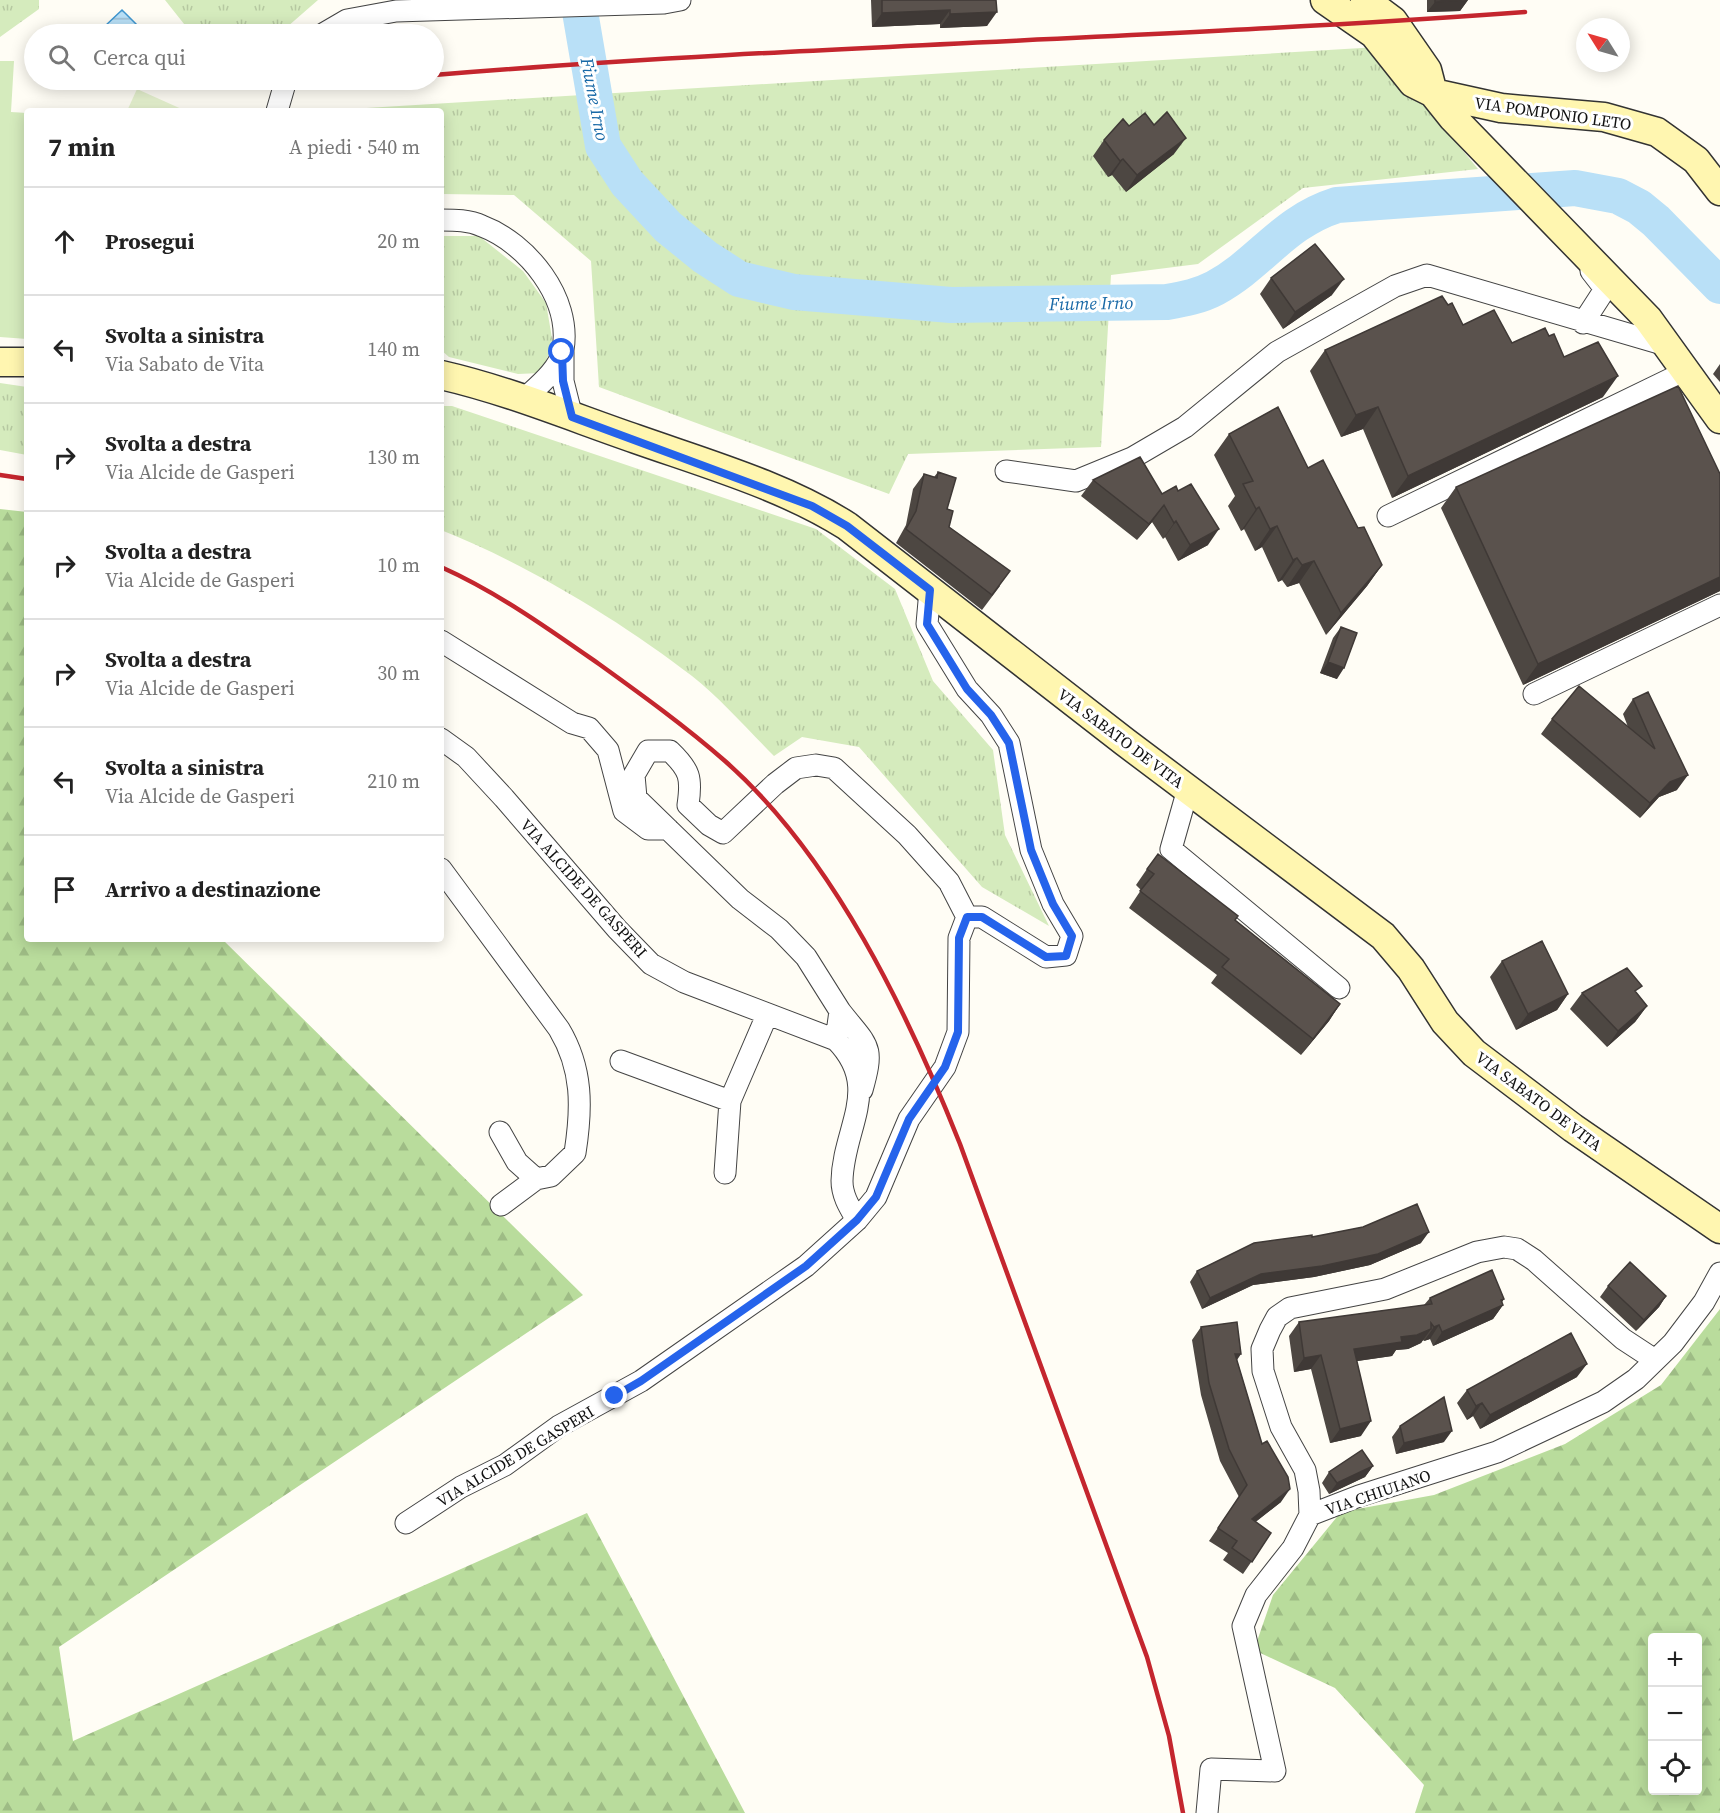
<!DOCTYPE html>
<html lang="it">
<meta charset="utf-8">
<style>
:root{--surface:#fff;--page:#f6f6f6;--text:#222;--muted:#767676;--line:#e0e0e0}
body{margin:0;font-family:"Source Serif 4",serif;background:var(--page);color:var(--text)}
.controls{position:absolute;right:18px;bottom:18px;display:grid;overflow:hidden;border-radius:6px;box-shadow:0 3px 15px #0003}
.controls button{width:54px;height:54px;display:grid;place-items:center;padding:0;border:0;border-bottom:2px solid var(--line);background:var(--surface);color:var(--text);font:30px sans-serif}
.compass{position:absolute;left:1576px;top:18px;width:54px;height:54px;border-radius:50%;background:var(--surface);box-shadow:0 3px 15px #0003;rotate:307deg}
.stop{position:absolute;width:18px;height:18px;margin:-14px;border:4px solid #2563eb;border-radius:50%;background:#fff}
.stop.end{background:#2563eb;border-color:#fff;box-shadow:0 2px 6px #0008}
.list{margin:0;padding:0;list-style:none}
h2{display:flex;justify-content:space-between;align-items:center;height:78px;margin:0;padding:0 24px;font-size:26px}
h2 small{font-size:20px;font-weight:400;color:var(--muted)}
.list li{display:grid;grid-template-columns:39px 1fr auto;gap:18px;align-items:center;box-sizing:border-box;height:108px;padding:0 24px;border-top:2px solid var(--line)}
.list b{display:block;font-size:22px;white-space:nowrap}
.list p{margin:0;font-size:20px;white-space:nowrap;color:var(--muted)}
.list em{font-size:20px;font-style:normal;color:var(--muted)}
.icon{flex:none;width:33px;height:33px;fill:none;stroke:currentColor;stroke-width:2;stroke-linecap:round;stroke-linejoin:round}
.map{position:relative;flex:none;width:1720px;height:1813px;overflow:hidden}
.search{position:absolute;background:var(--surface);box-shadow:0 3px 15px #0003;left:24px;top:24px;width:420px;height:66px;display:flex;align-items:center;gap:15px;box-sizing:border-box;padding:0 21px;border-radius:33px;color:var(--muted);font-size:22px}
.panel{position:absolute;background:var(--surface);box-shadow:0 3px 15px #0003;left:24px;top:108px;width:420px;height:834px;border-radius:6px}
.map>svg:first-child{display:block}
.grass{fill:#d5ebbd}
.forest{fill:url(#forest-firs);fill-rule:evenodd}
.park{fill:url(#park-tufts)}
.pitch{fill:#e6f2cf}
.water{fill:url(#water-rules);stroke:#3f96cf;stroke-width:1.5}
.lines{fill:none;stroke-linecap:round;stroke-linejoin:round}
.river{stroke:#b9e0f7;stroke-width:36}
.street-casing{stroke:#444;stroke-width:23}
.secondary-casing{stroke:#333;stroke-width:31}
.street{stroke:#fff;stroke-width:21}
.secondary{stroke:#fff6b0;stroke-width:28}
.rail{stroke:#c4262e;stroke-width:4.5}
.wall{fill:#4d4742}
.shaded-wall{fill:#3f3936}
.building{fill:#5a524d;stroke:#3f3936;stroke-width:1.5}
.route{stroke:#2563eb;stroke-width:8}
.labels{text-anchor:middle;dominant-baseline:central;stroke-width:6;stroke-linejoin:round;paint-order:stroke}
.street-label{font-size:16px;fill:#111;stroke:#fff}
.water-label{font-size:18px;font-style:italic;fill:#1768a6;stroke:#fff}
</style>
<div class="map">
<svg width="1720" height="1813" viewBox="0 0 1720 1813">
<defs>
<pattern id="forest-firs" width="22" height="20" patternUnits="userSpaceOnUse" patternTransform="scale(1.5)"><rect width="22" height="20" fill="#b9dc9c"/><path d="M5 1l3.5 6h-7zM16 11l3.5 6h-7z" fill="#9ebc85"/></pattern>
<pattern id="park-tufts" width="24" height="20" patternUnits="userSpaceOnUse" patternTransform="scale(1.5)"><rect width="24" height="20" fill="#d5ebbd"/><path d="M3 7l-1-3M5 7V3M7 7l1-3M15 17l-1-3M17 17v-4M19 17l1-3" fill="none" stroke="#b6c8a1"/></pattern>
<pattern id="water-rules" width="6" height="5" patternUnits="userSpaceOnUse" patternTransform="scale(1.5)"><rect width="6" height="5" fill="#b9e0f7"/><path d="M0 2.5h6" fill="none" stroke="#9ebfd3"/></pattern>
</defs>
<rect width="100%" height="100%" fill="#fffdf5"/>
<path class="grass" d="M0,61h14l-3,51 16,1v226l-27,-2z"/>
<path class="forest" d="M0,509l27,3v427h195l361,356 -524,352 14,94 514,-228 158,300h-745z
M1720,1309v504h-305l9,-28 -89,-97 -81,-38 19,-55 68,-83 93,-17 131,-51 96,-59zM1652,1638h46v152h-46z"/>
<path class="park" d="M0,0h39v9l-39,28z
M165,0h153l-39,34h-87z
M1378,47l100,122 -175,19 -105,76 -87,11 -10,172 -193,7 -19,40 -290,-107 -8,-126 -77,-66 -73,-1v-83h-124z
M441,236h38l44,35 23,32 7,41 -12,29 -23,1 -69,-17 -8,-7z
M0,383l27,4v68l-27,-5z
M441,406h11l364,123 79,60 38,92 60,69 12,85 44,91 -67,-39 -123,-140 -57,-10 -28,19c-27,-27 -53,-57 -82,-80 -71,-55 -167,-113 -251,-146z"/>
<path class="pitch" d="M137,89l49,22h-59z"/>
<path class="water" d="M122,10l24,24h-35l-7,-7z"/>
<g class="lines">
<path class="river" d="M578,0l25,146 24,37 41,44 37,30 34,22 55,13 157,13 216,-3c17,-3 33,-6 48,-14 46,-25 68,-66 122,-83l238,-17 43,8 21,11 17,14 64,65"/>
<defs>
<path id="street" d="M323,34l24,-14 49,-9 268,-8 16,-3
M277,111l9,-31
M441,220c14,0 28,0 41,6 45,17 90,72 81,124 -4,20 -25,36 -40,50
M1583,323l22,-34 -14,-18
M563,352v29l9,36
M1006,471l70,10 56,-23 53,-31 92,-75 118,-66 32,-11 242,71
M1388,516l299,-145
M441,641l131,82 17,5 19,22 16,61 24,18h20
M1534,694l186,-89
M441,739l25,18 38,41 113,131 34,35 33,18 152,58c47,48 7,87 6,141 0,15 8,27 15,39
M1188,789l-17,60 168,139
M441,869l118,160c24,40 23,79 16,124l-24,23 -15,3 -19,-17 -17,-30
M840,1011c28,36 35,33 22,79
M836,1040l4,-29 -34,-54 -27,-28 -39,-30 -104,-101 -2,-23 14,-24h22c20,19 22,27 18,54l21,20 14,8 52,-49 21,-16 20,-3 18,3 73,67 42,47 18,35
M621,1061l109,40
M725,1173l5,-72 37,-86
M501,1205l35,-26
M1310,1515l-1,-24 -4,-21 -24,-43 -18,-56 -1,-22 8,-19 7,-13 13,-9 95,-19 92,-37 27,-5 13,2 17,11 89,79 32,21
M406,1523l55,-36 44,-22 54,-39 82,-45 165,-115 51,-46 19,-23 33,-78 36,-52 13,-35 1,-94 8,-21h15l64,40 20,-2 6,-19 -19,-32 -22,-54 -22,-107 -18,-28 -24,-26 -40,-65 3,-34
M1207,1813l4,-44 64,2 -32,-145 13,-31 37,-47 17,-33 49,-19 138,-44 106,-50 33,-23 37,-36 31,-41 16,-29"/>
<path id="secondary" d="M1325,0l49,34 39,49 20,10 68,15 103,9 53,15 39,28 24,31
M1365,0l28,21 34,49 6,23 20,25 195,201 72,100
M0,362h27
M441,375c66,15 131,42 195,64 71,25 148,47 211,87l278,216 258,194 28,33 34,53 29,31 99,75 147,101"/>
</defs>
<use href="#street" class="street-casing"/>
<use href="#secondary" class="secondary-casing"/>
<use href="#street" class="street"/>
<use href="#secondary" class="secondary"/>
<path class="rail" d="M434,75c363,-30 727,-36 1091,-63
M328,84l51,-4
M0,475l27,4
M441,567c56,25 108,62 158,97 43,31 86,62 126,97 108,95 183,252 235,383l187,513 22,79 14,77"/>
</g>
<path class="wall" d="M871,0h125l-9,26 -47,2v-4l-68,3z
M1427,0h41l-8,11 -33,1z
M1154,125l20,29 -48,38 -14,-17 -4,2 -15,-21 11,-16 25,-14z
M1271,278l61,17 -49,34 -23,-35z
M1448,305l15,20 49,18 37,-7 15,21 39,40 -211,101 -29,-69 -22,8 -31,-66 15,-21z
M1720,364v18l-7,-8z
M1229,434l79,34 50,60 24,37 -15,21 -41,49 -27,-52 -12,4 -5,-7 -4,2 -16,-35 -7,4 -11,-22 -3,2 -13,-25 7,-10 -21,-41z
M938,472l9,37 2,18 51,59 -18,24 -86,-67 10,-18 7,-36 11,-15 10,3z
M1720,474v117l-197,94 -82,-177 15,-21z
M1093,480l69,14 16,-3 30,54 -30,16 -13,-24 -2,2 -11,-17 -15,18 -56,-44z
M1341,627l-4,52 -17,-6 13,-35z
M1633,699l44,91 -18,7 -19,21 -99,-84 11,-15 76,8 -5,-13z
M1147,869l88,51 105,84 -11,17 -28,34 -90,-72 6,-8 -88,-67 12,-18 -5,-5z
M1502,961l66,33 -11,16 -41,20 -26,-53z
M1582,993h55l10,13 -12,16 -28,25 -37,-38z
M1312,1237l109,6 -51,22 -56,12 -61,8 -51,24 -12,-27 7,-11z
M1608,1286l58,10 -7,11 -23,24 -36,-34z
M1430,1298l74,1 -2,3 1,3 -10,14 -60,27 -3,-7 -6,2 -1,-1 -2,3 -13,6 -12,1 -4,6 -35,5 4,75 -31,7 -19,-74 -17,3 -5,-36 10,-14 125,-17z
M1201,1327l36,33 25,84 19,58 -26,20 16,11 -28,41 -20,-14 5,-7 -19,-12 30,-44 -19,-36 -19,-66 -9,-55z
M1577,1377l-97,52 -7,-13 -6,4 -10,-17 10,-13z
M1400,1426l44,16 -48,12 -4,-17z
M1373,1466l-8,11 -36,17 -7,-11 7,-11z"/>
<path class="shaded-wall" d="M1468,0l-8,11 -33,1 8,-10z
M950,10l-10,14 -68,3 10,-14z
M997,12l-10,14 -47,2 10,-14z
M1186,138l-12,16 -48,38 11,-17z
M1123,159l-11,16 -4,2 12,-16z
M1344,279l-12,16 -49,34 12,-17z
M1618,376l-15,21 -211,101 16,-22z
M1378,407l-15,22 -22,8 15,-22z
M1164,505l-12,17 -15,18 12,-16z
M1259,507l-15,22 -3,2 15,-22z
M1176,521l-11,16 -2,2 11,-16z
M1277,526l-15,21 -7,4 15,-22z
M1219,529l-11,16 -30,16 12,-16z
M1297,558l-15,22 -4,2 15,-22z
M1314,561l-15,22 -12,4 15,-22z
M1382,565l-15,21 -41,49 15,-22z
M1720,577v14l-197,94 15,-21z
M1328,662l16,6 -7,11 -17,-6z
M1688,775l-11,15 -18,7 -19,21 10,-15 20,-21z
M1568,994l-11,16 -41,20 12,-16z
M1340,1004l-11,17 -28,34 12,-16z
M1647,1006l-12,16 -28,25 11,-16z
M1429,1232l-8,11 -51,22 -56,12 -61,8 -51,24 8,-11 51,-24z
M1666,1296l-7,11 -23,24 8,-11z
M1504,1299l-6,8 5,-2 -10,14 -60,27 9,-14z
M1439,1325l-9,14 -6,2 10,-14z
M1431,1329l-10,14 -13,6 -12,1 -4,6 -48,7 10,-14z
M1235,1354h6l-8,12z
M1321,1355l-10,14 -17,3 10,-14z
M1587,1364l-10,13 -97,52 10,-14z
M1482,1403l-9,13 -6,4 9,-14z
M1371,1421l-10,15 -31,7 10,-14z
M1452,1431l-8,11 -48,12 8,-11z
M1373,1466l-8,11 -36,17 8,-11z
M1290,1489l-9,13 -38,30 9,-13z"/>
<path class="building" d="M882,0h114l1,12 -47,2v-4l-68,3z
M1435,0h27l-27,2z
M1167,112l19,26 -49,37 -14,-16 -3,2 -16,-21 19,-21 6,7 16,-13 9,12z
M1315,244l29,35 -49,33 -24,-34z
M1442,296l6,9 4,-2 11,22 31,-15 18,33 33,-15 4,8 5,-2 10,23 34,-15 20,34 -210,100 -30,-69 -22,8 -31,-65z
M1678,386l42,88v103l-182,87 -82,-177z
M1278,407l30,61 15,-8 35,68 6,-1 18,38 -41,48 -27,-52 -12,4 -5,-7 -4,2 -16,-34 -7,3 -11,-22 -3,2 -13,-25 10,-3 -24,-47z
M1140,457l22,37 14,-8 2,5 13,-7 28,45 -29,16 -14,-24 -2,2 -10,-18 -15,19 -56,-44z
M938,472l18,6 -9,31 6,2 -4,16 61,44 -18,24 -86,-66 10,-18 8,-37 13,4z
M1341,627l16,6 -13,35 -16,-6z
M1579,686l76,63 -22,-50 15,-7 40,83 -18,7 -20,21 -98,-84z
M1158,854l80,62 -3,4 105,84 -27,35 -91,-72 7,-8 -89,-68 14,-17 -7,-5z
M1542,941l26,53 -40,20 -26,-53z
M1627,968l15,18 -7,5 12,15 -29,25 -36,-38z
M1417,1204l12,28 -51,22 -56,12 -61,8 -51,24 -13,-27 57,-28 58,-8v2l51,-10z
M1630,1262l36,34 -22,24 -36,-34z
M1492,1270l12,29 -3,1 2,5 -61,27 -3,-7 -5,2 -3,-4v6l-14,6 -16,2 1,5 -48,7 17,72 -31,8 -19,-74 -17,3 -5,-36 133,-18 -2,-6z
M1237,1322l4,32h-6l27,90 5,-3 21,36 2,12 -38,30 19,14 -19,29 -20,-14 5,-7 -19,-13 29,-43 -18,-36 -20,-66 -8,-56z
M1571,1333l16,31 -97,51 -8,-12 -6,3 -9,-16z
M1444,1397l8,34 -48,12 -4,-17z
M1362,1450l11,16 -36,17 -8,-11z"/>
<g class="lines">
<path class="route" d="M562,352l1,29 9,36 240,89 35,20 83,64 -3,34 40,65 24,26 18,28 22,107 22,54 19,32 -6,20 -20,1 -64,-40h-15l-8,21 -1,94 -13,35 -36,52 -33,78 -19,23 -51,46 -165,115 -26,15"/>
</g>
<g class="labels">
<g class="street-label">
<text transform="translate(1553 113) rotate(8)">VIA POMPONIO LETO</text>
<text transform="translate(1121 738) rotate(37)">VIA SABATO DE VITA</text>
<text transform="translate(584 888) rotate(48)">VIA ALCIDE DE GASPERI</text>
<text transform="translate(1539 1101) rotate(37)">VIA SABATO DE VITA</text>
<text transform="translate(515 1456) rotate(-31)">VIA ALCIDE DE GASPERI</text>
<text transform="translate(1378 1492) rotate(-19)">VIA CHIUIANO</text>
</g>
<g class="water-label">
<text transform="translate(595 99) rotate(79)">Fiume Irno</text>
<text transform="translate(1091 303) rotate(-1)">Fiume Irno</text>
</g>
</g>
</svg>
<div class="controls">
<button>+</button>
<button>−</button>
<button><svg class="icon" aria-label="locate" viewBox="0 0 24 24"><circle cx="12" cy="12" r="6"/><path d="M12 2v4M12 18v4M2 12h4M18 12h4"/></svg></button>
</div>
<svg class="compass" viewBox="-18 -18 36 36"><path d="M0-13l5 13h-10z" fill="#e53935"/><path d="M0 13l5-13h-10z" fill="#767676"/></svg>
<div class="stop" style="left:562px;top:352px"></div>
<div class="stop end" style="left:615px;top:1396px"></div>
<div class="search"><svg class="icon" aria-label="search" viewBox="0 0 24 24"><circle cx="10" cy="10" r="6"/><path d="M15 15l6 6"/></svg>Cerca qui</div>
<section class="panel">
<h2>7 min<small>A piedi · 540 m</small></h2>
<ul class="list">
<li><svg class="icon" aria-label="ahead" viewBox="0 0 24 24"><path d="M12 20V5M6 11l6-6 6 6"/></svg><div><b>Prosegui</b></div><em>20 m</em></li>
<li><svg class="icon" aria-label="left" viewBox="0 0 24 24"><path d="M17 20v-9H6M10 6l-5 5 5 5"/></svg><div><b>Svolta a sinistra</b><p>Via Sabato de Vita</p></div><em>140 m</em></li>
<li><svg class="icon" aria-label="right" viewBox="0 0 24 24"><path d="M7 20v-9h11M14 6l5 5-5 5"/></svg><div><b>Svolta a destra</b><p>Via Alcide de Gasperi</p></div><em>130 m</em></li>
<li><svg class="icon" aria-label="right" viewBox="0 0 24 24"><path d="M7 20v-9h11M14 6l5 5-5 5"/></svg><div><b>Svolta a destra</b><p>Via Alcide de Gasperi</p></div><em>10 m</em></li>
<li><svg class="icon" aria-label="right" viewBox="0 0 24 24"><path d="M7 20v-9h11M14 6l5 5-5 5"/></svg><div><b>Svolta a destra</b><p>Via Alcide de Gasperi</p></div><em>30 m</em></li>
<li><svg class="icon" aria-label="left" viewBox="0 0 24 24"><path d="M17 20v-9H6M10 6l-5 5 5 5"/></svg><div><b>Svolta a sinistra</b><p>Via Alcide de Gasperi</p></div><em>210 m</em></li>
<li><svg class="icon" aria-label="arrive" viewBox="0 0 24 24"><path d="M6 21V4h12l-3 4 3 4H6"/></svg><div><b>Arrivo a destinazione</b></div></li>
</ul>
</section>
</div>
